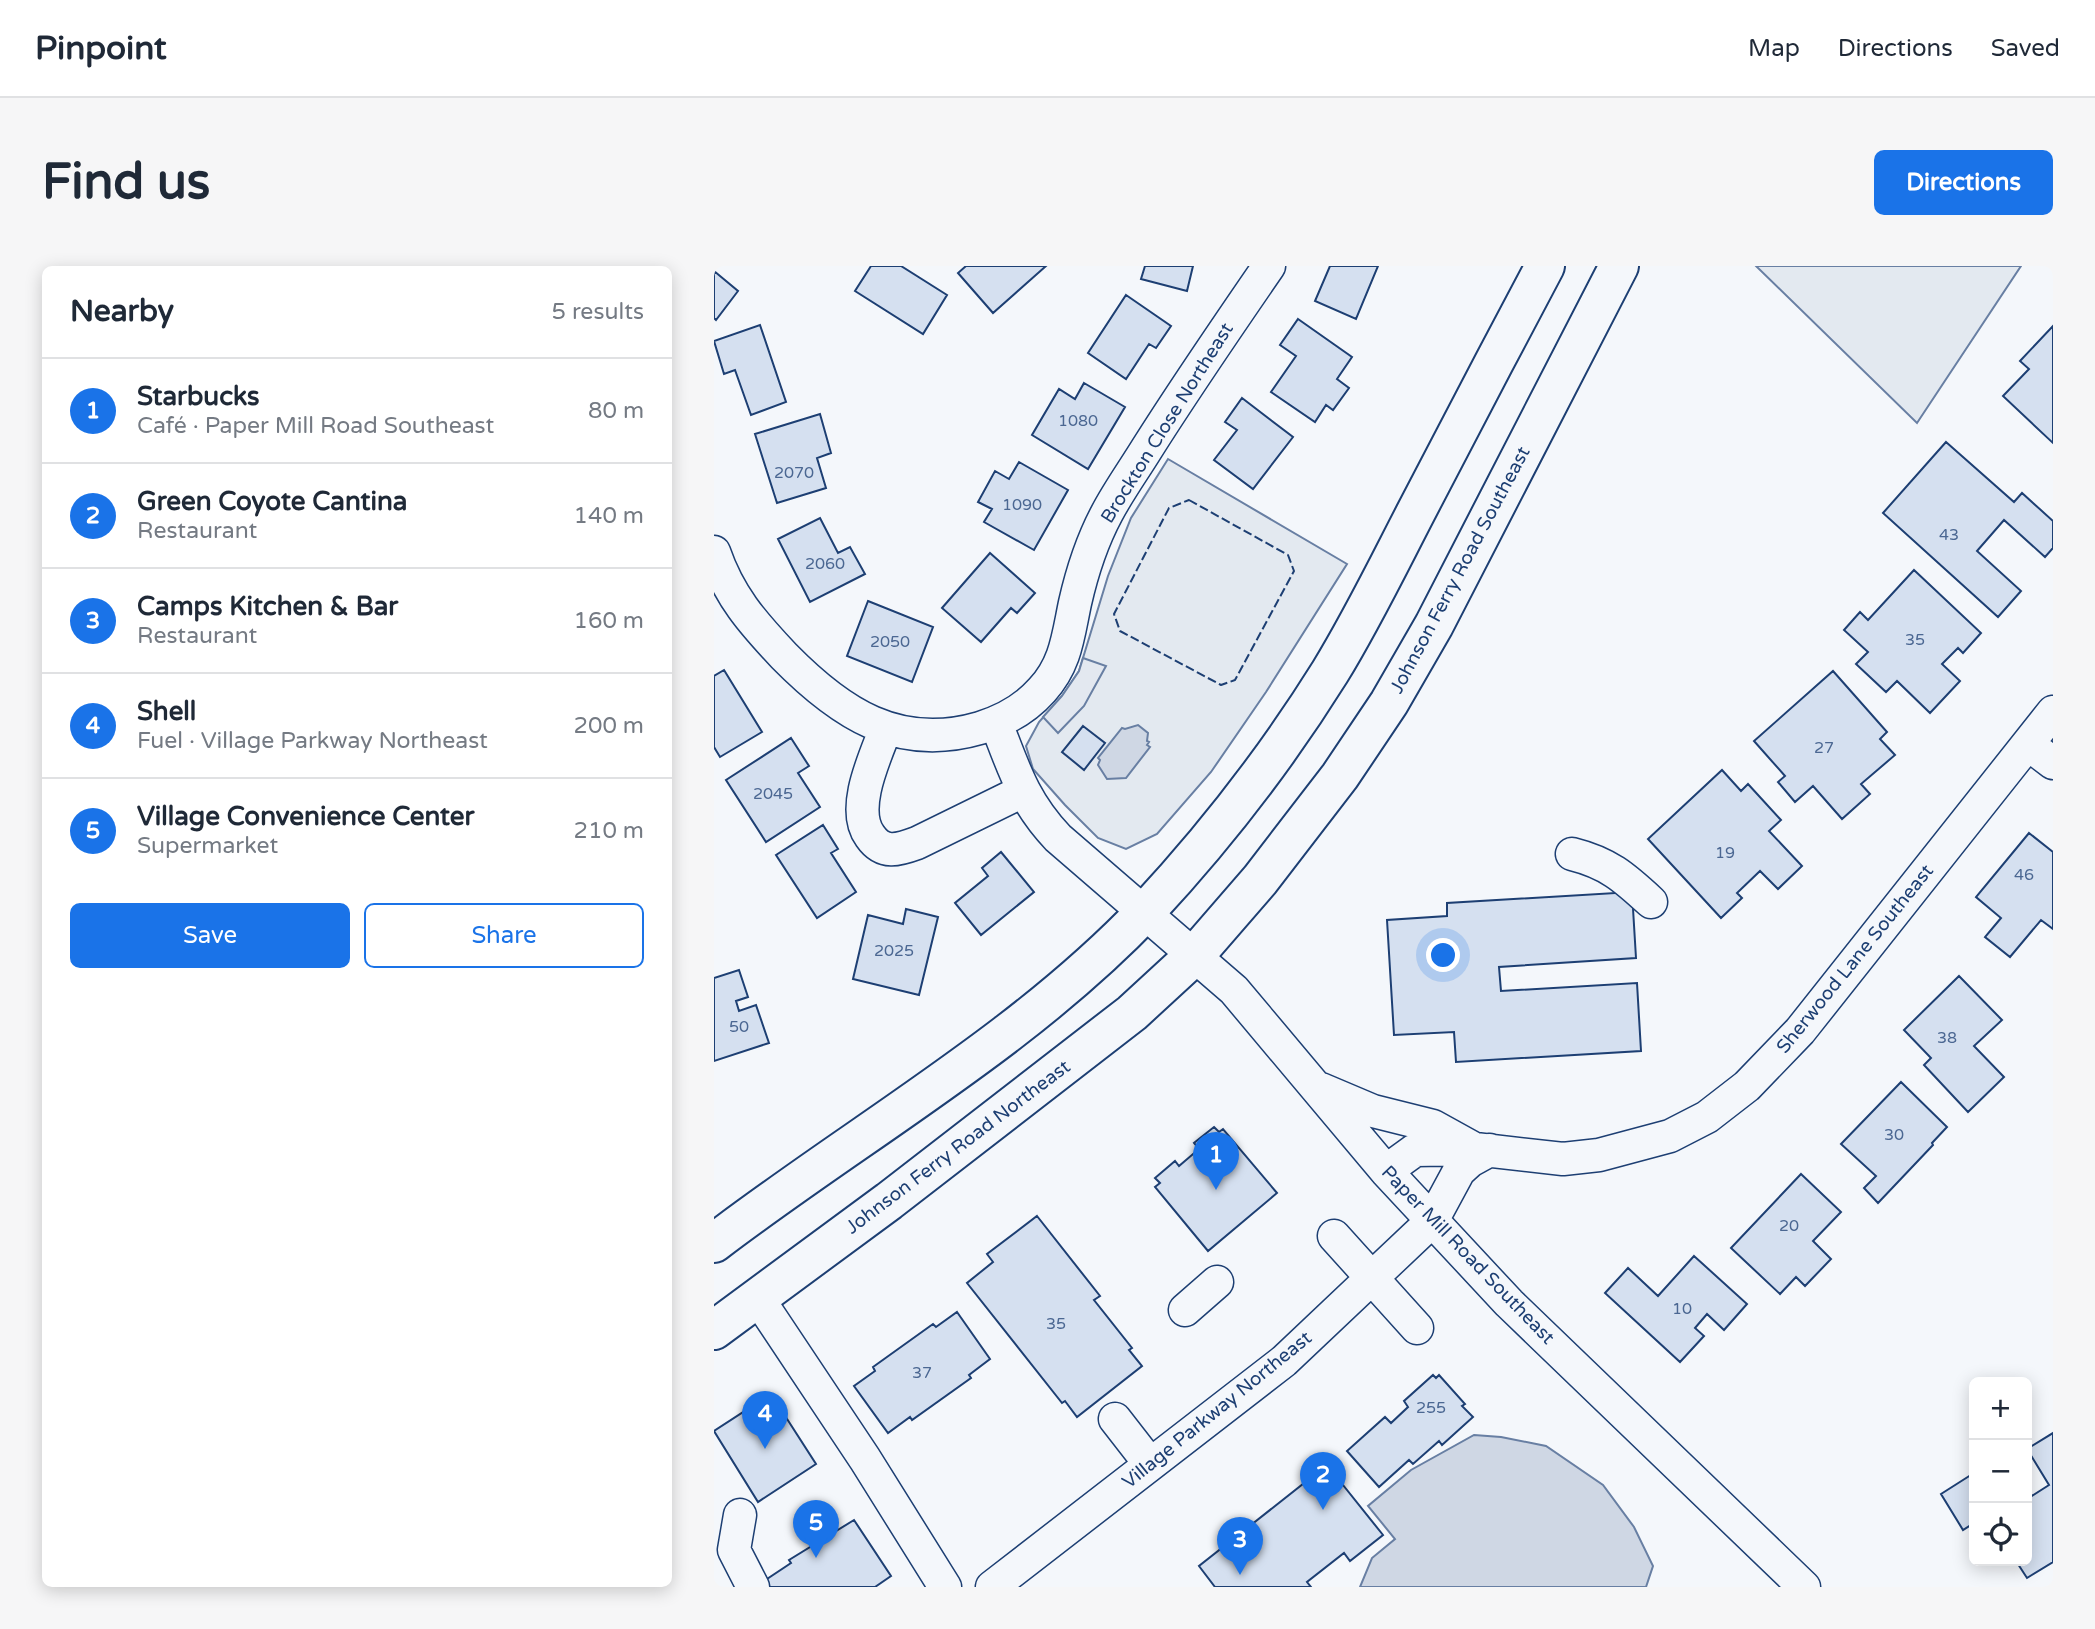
<!DOCTYPE html>
<meta charset="utf-8">
<style>
:root{--surface:#fff;--page:#f6f6f7;--text:#1f2937;--muted:#747a83;--line:#e0e1e3;--accent:#1a73e8}
body{margin:0;font-family:"Varela Round",sans-serif;background:var(--page);color:var(--text)}
.controls{position:absolute;right:21px;bottom:21px;display:grid;overflow:hidden;border-radius:10px;box-shadow:0 4px 18px #0003}
.controls button{width:63px;height:63px;display:grid;place-items:center;padding:0;border:0;border-bottom:2px solid var(--line);background:var(--surface);color:var(--text);font:35px sans-serif}
.you{position:absolute;left:730px;top:690px;width:24px;height:24px;margin:-18px;border:5px solid #fff;border-radius:50%;background:#1a73e8;box-shadow:0 0 0 10px #1a73e833}
.badge{display:grid;place-items:center;width:46px;height:46px;border-radius:50%;background:var(--accent);color:#fff;font-size:23px;font-weight:700}
.pin{position:absolute;translate:-50% -58px;filter:drop-shadow(0 2px 4px #0008)}
.pin::after{content:'';position:absolute;top:37px;width:24px;height:21px;background:inherit;clip-path:polygon(0 0,100% 0,50% 100%)}
.list{margin:0;padding:0;list-style:none}
h2{display:flex;justify-content:space-between;align-items:center;height:91px;margin:0;padding:0 28px;font-size:30px}
h2 small{font-size:23px;font-weight:400;color:var(--muted)}
.list li{display:grid;grid-template-columns:46px 1fr auto;gap:21px;align-items:center;box-sizing:border-box;height:105px;padding:0 28px;border-top:2px solid var(--line)}
.list b{display:block;font-size:26px;white-space:nowrap}
.list p{margin:0;font-size:23px;white-space:nowrap;color:var(--muted)}
.list em{font-size:23px;font-style:normal;color:var(--muted)}
.actions{display:flex;gap:14px;padding:21px 28px}
.actions a{flex:1;padding:16px 0;border:2px solid var(--accent);border-radius:10px;text-align:center;font-size:24px;color:var(--accent)}
.actions .main{background:var(--accent);color:#fff}
.icon{flex:none;width:38px;height:38px;fill:none;stroke:currentColor;stroke-width:2;stroke-linecap:round;stroke-linejoin:round}
.map{position:relative;flex:none;width:1339px;height:1321px;overflow:hidden;border-radius:10px}
header{display:flex;align-items:center;gap:42px;box-sizing:border-box;height:98px;padding:0 35px;background:var(--surface);border-bottom:2px solid var(--line)}
header strong{font-size:33px}
nav{display:flex;gap:38px;margin-inline-start:auto;font-size:24px}
.intro{display:flex;align-items:center;justify-content:space-between;box-sizing:border-box;height:168px;padding:0 42px}
h1{margin:0;font-size:49px}
.button{padding:18px 32px;border-radius:10px;background:var(--accent);color:#fff;font-size:24px;font-weight:700}
main{display:flex;gap:42px;padding:0 42px}
aside{flex:1;background:var(--surface);border-radius:10px;box-shadow:0 4px 18px #0003}
.map>svg:first-child{display:block}
.green{fill:#e3e9f0;stroke:#687fa3;stroke-width:2}
.parking{fill:#e3e8f0;stroke:#687fa3;stroke-width:2}
.water{fill:#cfd7e4;stroke:#687fa3;stroke-width:2}
.building{fill:#d5e0f0;stroke:#1d3f73;stroke-width:2}
.lines{fill:none;stroke-linecap:round;stroke-linejoin:round}
.minor-casing{stroke:#1d3f73;stroke-width:35}
.major-casing{stroke:#1d3f73;stroke-width:42}
.minor{stroke:#f4f7fb;stroke-width:32}
.major{stroke:#f4f7fb;stroke-width:38}
.fence{stroke:#1d3f73;stroke-width:2;stroke-dasharray:9 3.5;stroke-linecap:butt}
.labels{text-anchor:middle;dominant-baseline:central;stroke-width:5;stroke-linejoin:round;paint-order:stroke}
.number-label{font-size:16px;fill:#4b6792}
.street-label{font-size:19px;fill:#1d3f73;stroke:#f4f7fb}
</style>
<header>
<strong>Pinpoint</strong>
<nav><a>Map</a><a>Directions</a><a>Saved</a></nav>
</header>
<div class="intro"><h1>Find us</h1><a class="button">Directions</a></div>
<main>
<aside>
<h2>Nearby<small>5 results</small></h2>
<ul class="list">
<li><span class="badge">1</span><div><b>Starbucks</b><p>Café · Paper Mill Road Southeast</p></div><em>80 m</em></li>
<li><span class="badge">2</span><div><b>Green Coyote Cantina</b><p>Restaurant</p></div><em>140 m</em></li>
<li><span class="badge">3</span><div><b>Camps Kitchen &amp; Bar</b><p>Restaurant</p></div><em>160 m</em></li>
<li><span class="badge">4</span><div><b>Shell</b><p>Fuel · Village Parkway Northeast</p></div><em>200 m</em></li>
<li><span class="badge">5</span><div><b>Village Convenience Center</b><p>Supermarket</p></div><em>210 m</em></li>
</ul>
<div class="actions"><a class="main">Save</a><a>Share</a></div>
</aside>
<div class="map">
<svg width="1339" height="1321" viewBox="0 0 1339 1321">
<rect width="100%" height="100%" fill="#f4f7fb"/>
<path class="green" d="M1042,0h265l-104,157z
M454,193l179,105 -81,128 -55,80 -54,62 -31,15 -28,-11 -33,-33 -32,-36 -7,-23 13,-24 23,-26 17,-25 29,-95 23,-58z"/>
<path class="parking" d="M369,392l23,8 -22,40 -26,27 -15,-16 19,-21 17,-25z"/>
<path class="water" d="M424,459l10,8 -1,8 2,1 -2,3 3,2 -24,31 -19,1 -9,-14 2,-5 -2,-2 24,-30 3,1z
M760,1169l27,2 45,9 57,39 31,42 19,39 -7,21h-286l12,-29 23,-19 -27,-33 43,-36z"/>
<path class="building" d="M157,0h30l46,29 -24,39 -68,-43z
M252,0h80l-53,47 -35,-40z
M431,0h48l-6,25 -46,-12z
M616,0h48l-22,53 -41,-18z
M0,5l24,20 -22,29 -2,-2z
M412,29l45,31 -15,22 -7,-4 -23,35 -38,-26z
M584,53l54,38 -15,22 12,9 -16,22 -7,-5 -11,17 -44,-30 25,-36 -16,-11z
M46,59l26,77 -35,13 -16,-45 -11,4 -10,-33z
M1339,60v117l-50,-47 26,-27 -9,-8z
M370,117l41,24 -37,62 -56,-34 27,-46 16,10z
M528,132l51,39 -40,52 -39,-29 23,-30 -12,-8z
M106,148l11,39 -14,5 9,30 -49,15 -22,-69z
M1232,176l68,60 8,-9 31,28v27l-8,9 -41,-37 -27,31 44,40 -23,26 -115,-104z
M305,196l49,28 -34,60 -50,-28 8,-13 -14,-7 17,-31 14,8z
M106,252l18,35 12,-6 15,27 -55,28 -32,-63z
M276,287l45,40 -18,20 -6,-5 -30,34 -39,-34z
M1200,304l67,63 -18,20 -5,-5 -16,16 18,17 -30,32 -33,-32 -11,11 -30,-28 12,-12 -24,-22 16,-18 8,8z
M154,335l65,26 -21,55 -65,-26z
M10,404l38,62 -42,25 -6,-10v-71z
M1119,405l54,61 -7,7 15,16 -34,29 9,10 -28,25 -29,-33 -18,16 -17,-20 7,-6 -31,-35z
M369,460l22,17 -21,27 -22,-18z
M77,472l18,28 -11,7 22,34 -54,35 -40,-62z
M1008,504l19,21 7,-7 33,36 -12,11 33,35 -24,23 -18,-18 -23,22 5,5 -21,20 -73,-79z
M109,559l15,24 -7,4 25,39 -39,26 -41,-63z
M1315,567l24,19v77l-12,-9 -31,37 -25,-20 16,-19 -25,-21z
M287,586l33,40 -53,43 -26,-32 33,-27 -6,-8z
M918,626l4,66 -137,9 2,24 136,-8 4,68 -185,11 -2,-30 -60,3 -7,-115 60,-4v-13z
M192,643l32,8 -19,78 -66,-16 15,-64 35,9z
M25,704l9,27 -12,4 3,10 17,-6 13,38 -55,18v-83z
M1245,710l43,44 -28,26 30,31 -36,35 -44,-47 7,-7 -27,-28z
M1187,816l46,45 -15,16 1,2 -55,58 -14,-15 12,-12 -35,-32z
M500,861l5,5 4,-3 54,64 -69,58 -53,-64 5,-4 -5,-5 20,-17 4,5 20,-17 -5,-6z
M1087,908l40,38 -28,29 18,18 -26,27 -9,-9 -16,17 -49,-46z
M323,950l63,80 -6,4 38,48 -3,2 13,16 -65,51 -12,-16 -3,2 -95,-120 26,-21 -6,-8z
M980,990l53,48 -23,26 -17,-16 -12,14 9,8 -24,26 -75,-69 23,-25 30,28z
M243,1046l33,47 -21,16 2,3 -59,42 -2,-3 -22,16 -34,-47 21,-15 -2,-4 60,-43 3,3z
M719,1109l3,3 3,-3 26,29 -3,2 11,11 -31,28 -3,-4 -26,23 -4,-4 -30,27 -32,-36 38,-34 6,6 17,-16 -4,-6z
M57,1128l45,70 -58,38 -44,-71z
M1339,1167v129l-26,16 -11,-17h11v-62l22,-14 -22,-36z
M613,1199l56,70 -33,26 -6,-8 -37,29 4,5h-96l-16,-21z
M1260,1207v50l-11,7 -22,-36z
M140,1254l37,56 -16,11h-107l-4,-6 27,-18 -2,-3z"/>
<g class="lines">
<defs>
<path id="minor" d="M0,286c15,44 38,70 70,104 56,57 114,96 196,72 23,-7 46,-20 62,-38 24,-26 26,-54 33,-87 7,-31 17,-62 32,-90 11,-21 26,-42 39,-63 39,-62 81,-123 123,-184
M282,457c18,46 27,78 62,115l176,152 152,181 123,132 295,284
M172,462c-11,29 -36,81 -16,108 13,19 28,14 47,7l106,-52
M1314,478l25,19
M858,588c36,9 52,23 79,48
M607,823l52,22 60,15 38,21
M672,905l29,-21 60,-1 88,10 36,-4 71,-19 37,-19 40,-31 53,-55 253,-319
M620,970l83,92
M43,1031l108,162 80,128
M471,1044l32,-28
M401,1153l35,45
M26,1249l-6,35 19,37
M278,1321l292,-226 148,-140 27,-50 11,-10 20,-11"/>
<path id="major" d="M0,977c144,-110 306,-200 432,-332 68,-73 131,-154 184,-239 32,-52 59,-108 87,-162 42,-81 85,-163 128,-244
M0,1064l175,-129 243,-188 63,-58 65,-75 80,-104 49,-73 45,-78 185,-359"/>
</defs>
<use href="#minor" class="minor-casing"/>
<use href="#major" class="major-casing"/>
<use href="#minor" class="minor"/>
<use href="#major" class="major"/>
<path class="fence" d="M475,234l99,55 6,16 -59,109 -14,5 -101,-54 -6,-17 55,-106z"/>
</g>
<g class="labels">
<g class="number-label">
<text x="364" y="155">1080</text>
<text x="80" y="207">2070</text>
<text x="308" y="239">1090</text>
<text x="1235" y="269">43</text>
<text x="111" y="298">2060</text>
<text x="1201" y="374">35</text>
<text x="176" y="376">2050</text>
<text x="1110" y="482">27</text>
<text x="59" y="528">2045</text>
<text x="1011" y="587">19</text>
<text x="1310" y="609">46</text>
<text x="180" y="685">2025</text>
<text x="25" y="761">50</text>
<text x="1233" y="772">38</text>
<text x="1180" y="869">30</text>
<text x="1075" y="960">20</text>
<text x="968" y="1043">10</text>
<text x="342" y="1058">35</text>
<text x="208" y="1107">37</text>
<text x="717" y="1142">255</text>
</g>
<g class="street-label">
<text transform="translate(453 157) rotate(-58)">Brockton Close Northeast</text>
<text transform="translate(746 304) rotate(-62)">Johnson Ferry Road Southeast</text>
<text transform="translate(1141 693) rotate(-51)">Sherwood Lane Southeast</text>
<text transform="translate(244 881) rotate(-37)">Johnson Ferry Road Northeast</text>
<text transform="translate(754 989) rotate(46)">Paper Mill Road Southeast</text>
<text transform="translate(503 1144) rotate(-39)">Village Parkway Northeast</text>
</g>
</g>
</svg>
<div class="controls">
<button>+</button>
<button>−</button>
<button><svg class="icon" aria-label="locate" viewBox="0 0 24 24"><circle cx="12" cy="12" r="6"/><path d="M12 2v4M12 18v4M2 12h4M18 12h4"/></svg></button>
</div>
<div class="you"></div>
<div class="pin badge" style="left:502px;top:924px">1</div>
<div class="pin badge" style="left:609px;top:1244px">2</div>
<div class="pin badge" style="left:526px;top:1309px">3</div>
<div class="pin badge" style="left:51px;top:1183px">4</div>
<div class="pin badge" style="left:102px;top:1292px">5</div>
</div>
</main>
